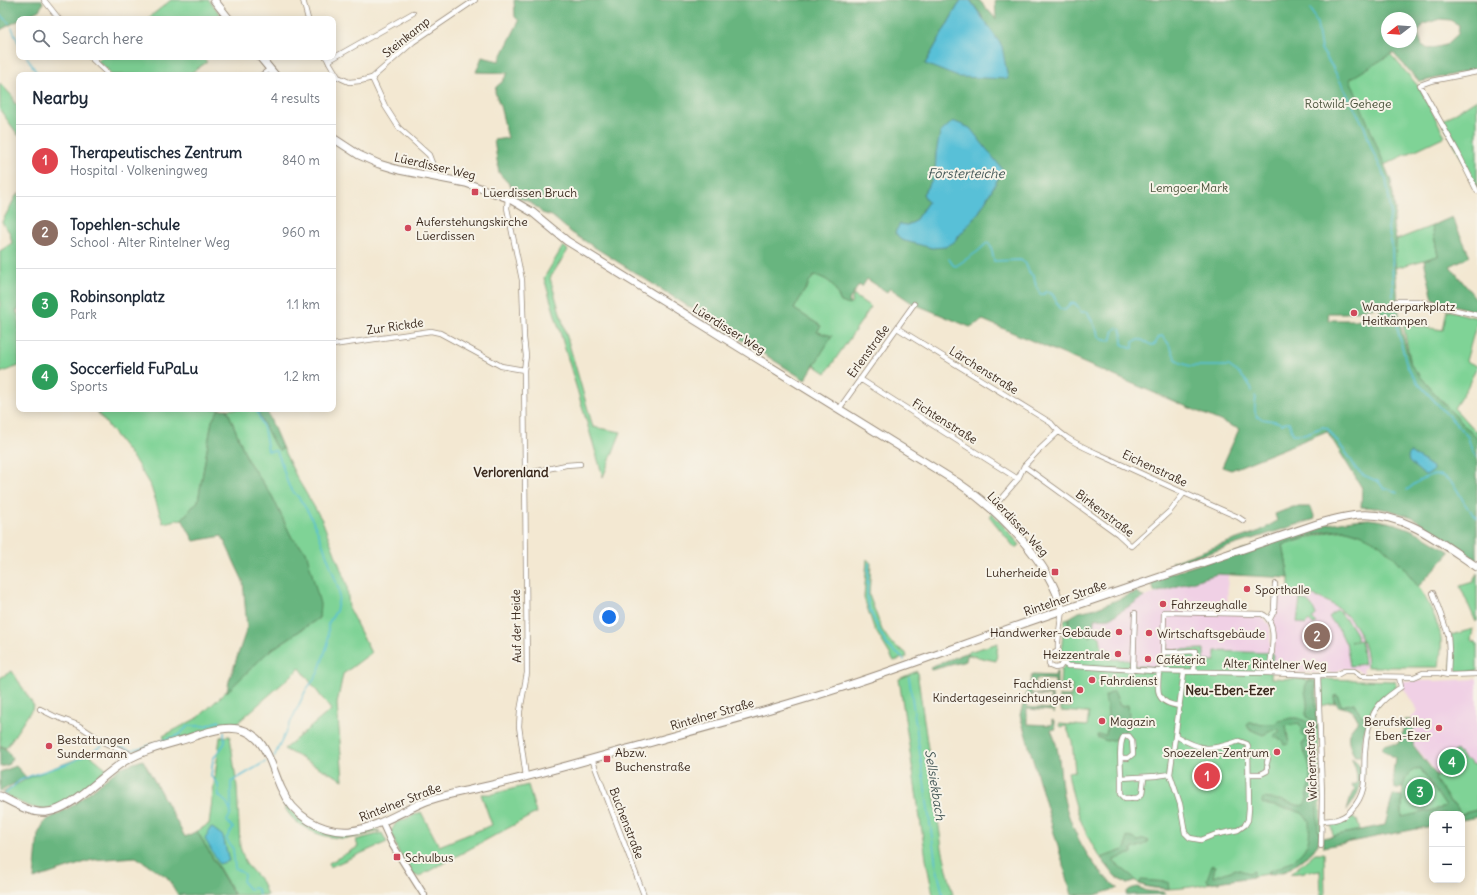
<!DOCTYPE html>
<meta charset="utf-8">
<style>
:root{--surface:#fff;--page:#f6f6f7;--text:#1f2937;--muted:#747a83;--line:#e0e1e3;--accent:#d1495b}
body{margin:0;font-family:Delius,sans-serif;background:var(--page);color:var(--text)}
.controls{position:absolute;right:12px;bottom:12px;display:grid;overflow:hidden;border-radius:8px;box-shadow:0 2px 10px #0003}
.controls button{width:36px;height:36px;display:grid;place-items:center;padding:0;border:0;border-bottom:1px solid var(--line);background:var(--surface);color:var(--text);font:20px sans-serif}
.compass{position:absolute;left:1381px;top:12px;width:36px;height:36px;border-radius:50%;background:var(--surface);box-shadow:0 2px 10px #0003;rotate:253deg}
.you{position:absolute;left:609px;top:617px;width:14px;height:14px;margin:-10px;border:3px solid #fff;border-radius:50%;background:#1a73e8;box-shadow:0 0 0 6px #1a73e833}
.badge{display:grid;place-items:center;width:26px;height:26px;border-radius:50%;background:var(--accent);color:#fff;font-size:13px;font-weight:700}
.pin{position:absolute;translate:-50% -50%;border:2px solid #fff;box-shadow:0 1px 4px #0006}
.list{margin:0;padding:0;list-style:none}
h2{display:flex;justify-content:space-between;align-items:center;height:52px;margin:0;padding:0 16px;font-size:17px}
h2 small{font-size:13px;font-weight:400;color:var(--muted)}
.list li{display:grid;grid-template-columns:26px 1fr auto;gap:12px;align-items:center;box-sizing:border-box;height:72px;padding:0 16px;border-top:1px solid var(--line)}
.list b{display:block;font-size:15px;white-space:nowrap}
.list p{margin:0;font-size:13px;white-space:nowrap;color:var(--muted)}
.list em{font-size:13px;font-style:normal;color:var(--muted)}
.icon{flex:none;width:22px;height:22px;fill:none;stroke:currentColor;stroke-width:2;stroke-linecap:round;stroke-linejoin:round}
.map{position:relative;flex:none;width:1477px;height:895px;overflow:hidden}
.search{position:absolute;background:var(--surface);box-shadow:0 2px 10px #0003;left:16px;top:16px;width:320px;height:44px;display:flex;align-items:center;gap:10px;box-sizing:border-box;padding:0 14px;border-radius:8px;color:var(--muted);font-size:15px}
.panel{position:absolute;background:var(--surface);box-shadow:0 2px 10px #0003;left:16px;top:72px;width:320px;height:340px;border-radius:8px}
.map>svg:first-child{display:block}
.built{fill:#f0d0e5}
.green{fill:#7fd396;stroke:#5d7e5a}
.forest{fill:#67b57f;stroke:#51704e;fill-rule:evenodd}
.water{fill:#59c0d7;stroke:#4a757a}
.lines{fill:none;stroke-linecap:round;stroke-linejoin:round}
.stream{stroke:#59c0d7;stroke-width:1.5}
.minor-casing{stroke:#978978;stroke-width:6}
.tertiary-casing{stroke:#978978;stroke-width:8}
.secondary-casing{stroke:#978978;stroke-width:9}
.primary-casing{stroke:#978978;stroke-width:9}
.minor{stroke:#fff;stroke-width:4.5}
.tertiary{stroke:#fff;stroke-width:6}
.secondary{stroke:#fff;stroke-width:7}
.primary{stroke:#fff;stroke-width:7}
.poi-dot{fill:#d1495b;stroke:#f7f3e8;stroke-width:1.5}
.labels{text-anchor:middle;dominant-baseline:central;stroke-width:4;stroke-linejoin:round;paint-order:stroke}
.street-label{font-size:12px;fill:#3b2a1e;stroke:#f7f3e8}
.park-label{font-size:12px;fill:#4c543c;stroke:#f7f3e8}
.poi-label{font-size:12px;fill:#3b2a1e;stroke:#f7f3e8;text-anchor:start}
.water-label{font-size:13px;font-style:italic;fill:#445756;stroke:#f7f3e8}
.neighbourhood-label{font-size:13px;font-weight:bold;fill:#3b2a1e;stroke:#f7f3e8}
</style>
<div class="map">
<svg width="1477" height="895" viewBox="0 0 1477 895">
<rect width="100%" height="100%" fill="#f7f3e8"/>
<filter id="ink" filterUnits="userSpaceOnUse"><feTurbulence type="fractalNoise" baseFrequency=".025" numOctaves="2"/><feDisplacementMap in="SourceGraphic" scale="8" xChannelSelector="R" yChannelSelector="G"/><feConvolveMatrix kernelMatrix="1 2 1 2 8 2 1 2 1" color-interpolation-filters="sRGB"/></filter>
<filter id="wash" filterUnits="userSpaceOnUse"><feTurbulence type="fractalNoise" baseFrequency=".012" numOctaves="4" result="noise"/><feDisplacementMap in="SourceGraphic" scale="16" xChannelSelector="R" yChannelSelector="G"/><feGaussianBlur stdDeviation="0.9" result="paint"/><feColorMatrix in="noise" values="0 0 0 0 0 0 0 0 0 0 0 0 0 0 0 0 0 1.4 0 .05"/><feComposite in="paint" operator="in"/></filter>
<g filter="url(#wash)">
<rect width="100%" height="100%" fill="#f3e8d2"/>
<path class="built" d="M1217,574h11l-1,40 31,1 12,10v28l-54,-2 -1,10h-11v-12l-40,18 -28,-1 -8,-6 -20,-1 -6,-9v-7l-9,-10 1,-14 16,-1 34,-21z
M1275,590l26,2 33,12 9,7 11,13 9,17 4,25 -4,3 1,5 -8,-5h-15l-6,4 -63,-1 2,-43 -2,-10z
M1477,679v131l-16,4 -30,-48 -18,-22 1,-14 -3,-6v-4l1,-3 6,-6 -19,-30h37z"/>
<path class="green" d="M171,0h38l15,19h-77z
M1344,0l33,41 16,16 26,30 26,49 -61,29 -94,4z
M102,57h101l4,5 -19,13h-77l-3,-5 -11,-9z
M0,83l13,14 1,6 5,2v31l-19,-26z
M1477,99v88l-35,-66z
M19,193v116l-3,2 3,5v50l-19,7v-122l12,-8 -2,-10 -8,-11 14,-26z
M1432,226l6,30 -43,12 1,-28z
M563,246l5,4 -18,28 43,149 28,5 -18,45 -59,-199z
M815,275c18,6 18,10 26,27l10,2 2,-9 18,12 -45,66 -12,-8 18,-29 -15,-4 4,-6 -27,-17 9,-16 5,-7 -1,-2z
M1447,310l30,8v4l-11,39 11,5 -10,22 -13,20 21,23 2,-2v10l-42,-45 -24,-29 -8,-41 40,6z
M95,409h124l-7,12 -14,80 -16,18 -19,4 -12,-36 -15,-25z
M227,409h29l19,37 5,5 2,-4 15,31 25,42 25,65 2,24 22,44 -28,21 -6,30 6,76 -59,-31 47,-39 -31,-42 -65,57 -11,1 -58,18 -3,-8 36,-19 69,-65 51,-34 -13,-67 -14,-13 -20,-42 -24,-35z
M992,513l28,32 -5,3 -26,-32z
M1347,530c11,3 23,7 33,14 26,19 56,63 61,95 1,9 -1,18 -2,28h-72c-1,-46 -34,-72 -78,-76v-13l-6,-33 46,-13z
M867,559l4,4 -2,32 13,35 9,13 15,10 1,4 -13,4 -20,-33 -10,-30z
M1477,573v48l-1,1 -16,-36 13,-4z
M1300,599c9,2 13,7 16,16l-4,4 4,4 -3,2 -4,-4 -4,4 -8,-3z
M1337,610c9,9 16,17 21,29l-8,3 11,-2 3,24 -14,2 -4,-24h-1l-5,-11 -11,-14z
M1069,618l25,1 -1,14 7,4 2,13 6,-1v10l20,1 8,6 28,1 1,-17 39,-1v12h11v-10l58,2 -2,25 46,2 4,153h-1l-2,11 -6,8 -26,19 -76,12c-17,5 -61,11 -74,-2l-9,3c-36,-26 -52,-70 -59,-112l7,-1 -3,-30 -6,-15 -5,1 -2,-3 28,2 2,-13 -28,-2v-4l10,1v-10h-12v-2h12l1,-11h-12l1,-16 3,-1v-9l-3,-8 4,-32z
M1473,629l-2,11 6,3v28l-25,1v-19l-1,-18z
M998,643l-2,18 -28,-6v-3z
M12,671l22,35 -28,42 -6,-3v-67z
M917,671l25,177 11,47h-20l-6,-30 -28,-186z
M1320,679l75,2 1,3v4l-20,19 -4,1 -3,12 -9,-6 -6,-11 -12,3 -8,-10 1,7 -15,3z
M230,736l7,51 3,60 6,17 16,18 5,13h-32l-38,-64 12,-7 11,-87z
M1456,750l3,4 1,-1 5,8 2,-2 5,5 5,1v45l-16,4 -6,-10 -4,-1 -16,-24 2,-3 7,-4 -5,-9z
M89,754l18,15c-16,12 -44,41 -65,40 -14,-1 -28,-10 -40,-16l26,-15z
M1420,768l27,39 -45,11c0,-12 -2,-40 9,-47 2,-2 6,-2 9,-3z
M528,785l8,28 -118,64 -2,-2 -2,1 -16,-25 -7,-20 5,-8 25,-11 18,34 53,-21 -11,-31h11z
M282,800c23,28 39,37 76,33 7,-1 14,-5 22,-2 -10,2 -21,6 -30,7 -21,2 -48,-7 -61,-24 -3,-4 -5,-9 -7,-14z
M1351,816l6,4 3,10 -27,6 -2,-11 13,-4z
M382,833l5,9 -57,25 -1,-4 29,-16 -2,-7z
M1315,853h9l1,42h-4l-1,-25 -30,4z"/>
<path class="forest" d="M0,0h42l1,4 -4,6 -39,20z
M514,0h447l-36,64 59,-45 -14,-19h9l17,19 -1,-19h482v69l-57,13 -27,-29 -43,26 41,102 4,29 -2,15 3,15 -1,28 5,56 11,41 24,29 42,45v121l-65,-43 -23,-7 -12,-2 -16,-1 1,-19 -35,-57 -96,39 -9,-3 17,-38 -256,-109 -13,7 -58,-24 -22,-15 -3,4 -20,-13 -5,8 -3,-2 -10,15v5l-8,-3c-8,-17 -8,-21 -26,-27l-7,8v2l-5,8 -9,16 27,17 -4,6 15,4 -27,44 -233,-147 -20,-17 -10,-3 -7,-7 -8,-5 -11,-4 -6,-12 -11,-12 -5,-33 14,-2 -8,-32 -5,-14 1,-5 6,-5 6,-9 -32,-1 6,-15 17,4 20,-40 -4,-4zM1387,18h24v24h-24zM1440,19l10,1 9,5 -1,9 -12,11 -18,4 -6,-4 -4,-12 6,-9zM936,153l67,17 -24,42 -25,30 -47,-17 7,-3 14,-20 -5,-8 12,-19zM1379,306l2,8 -26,6h-26l-1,-7h18z
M1452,217l18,39 -20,10 27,34v12l-44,-13 -9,-39 14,-4 -6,-30z
M219,409h8l21,52 24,35 20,42 14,13 14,53 -1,14 -51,34 -41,40 2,-11 18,-53 -4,-47 -21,-45 -28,5 -12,-22 16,-18 14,-80z
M256,409h10l16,38 -2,4 -5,-5z
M1293,507h18l4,12 -141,45 -2,-2 88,-31 17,-10 -2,-7z
M1369,519c35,4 52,14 81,33l-32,35c-16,-23 -34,-45 -61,-54 -4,-1 -8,-3 -12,-3 -20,-1 -43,9 -62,15l6,33 -72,-4 -62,19 -5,-13 172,-55 31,-5z
M1136,592l8,5 -34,21 -16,1 -1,14 -2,4 -8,-6h-15l1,-13 10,-6 21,-5z
M968,652l-2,9 -35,9 -1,-3z
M1056,671h1v15h-2v-6l-19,-1 -5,15 21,1v5h-2l1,-4 -21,-1 -3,12 26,2 1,-4h1l-1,9h-1v-3l-26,-2v15l25,1v-5l2,1 2,8 -5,1c10,21 8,41 12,64 6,33 27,74 55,94l-23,7h-23l-52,-180 12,-40 23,1z
M1308,681l7,1 1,40 -10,-5c-1,-5 2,-8 1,-13 0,-9 -5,-15 1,-23z
M1114,691l6,15 8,-1 1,9 -4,18 -8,7 -10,2 -10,-4v-2h9l2,-21 -3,-18z
M1337,695l5,11 12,-3 6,11 9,6 -6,15 -2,21h-6c-4,-5 -9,-19 -5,-25 2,-4 6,-7 8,-11 -2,-4 -4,-8 -8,-10 -9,-5 -14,0 -16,-14z
M1291,718h7l19,8 1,3h-4l4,103 2,1 -2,11 -6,8 -26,19 -18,4 1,-4c16,-5 37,-15 40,-34 1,-5 0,-11 0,-16l-7,-8 -12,-4 -27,-5 -1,-2 1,-4c7,1 13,1 20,3 7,1 15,6 22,4 4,-13 8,-36 2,-47 -3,-7 -4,-7 -5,-15l4,-2 -1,-4 -4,-2 1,-6 -3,-6 -13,3 3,18 -5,1 -2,-5 -8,-3 -1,-1 7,-5 -2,-2 -7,2 -8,4 -14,-6 -2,-4 2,-2 25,1 4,-3z
M1404,720h7v4l3,6 -1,15 24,31 -2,3 16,24 4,1 6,10 16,-4v7l-15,3v-6h-30v12l-108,21 -1,-9 62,-13 8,-30 9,1v21l44,-10 -26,-39c-13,4 -14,8 -17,20h-8l-2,-14 2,-16 -13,-9 2,-5h14l6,-14z
M0,746l6,3 6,9 -4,7 -8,2z
M1352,758c2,2 6,4 7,7 7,15 -3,35 -12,45l3,-10 5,-10 -4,-5 6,-2c0,-8 -1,-16 -5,-23z
M143,760l42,77 12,-6 37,64h-56l-11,-18 -31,-20 -44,3 -58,19 4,-45 7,-13 27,-15 49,-39z
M16,766l10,11 -25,14h-1v-19z
M1127,837l6,1 5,3 6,-2 5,2 -5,4 -12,4v4l-18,7v2l19,15 3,4 -9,3 -12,-8 -14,-18 22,-8 3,-3z
M1212,865l3,1 -2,11 23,-8 13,4 4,-2v6l-43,6 -2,-1 -1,-3z
M1141,880l27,2 1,7 -20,-2 -10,-3z
M1138,887l9,4 17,1 1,2 -39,1c1,-6 6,-7 12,-8z"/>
<path class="water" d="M961,0h9l32,46 6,33 -50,-2 -33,-13z
M953,121l17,7 33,42 -24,42 -25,30 -8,5 -14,1 -31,-8 -6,-8 5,-8 7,1 7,-3 14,-20 -5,-8 12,-19 1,-22 4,-20z
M1410,452l23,15v4l-7,4 -3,-1 -14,-12 -1,-5z
M211,827l12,9 6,25 -10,3 -14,-25z"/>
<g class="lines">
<path class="stream" d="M1311,9l6,15 4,25 12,19 31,58 9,26 13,27 5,32 -3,18 4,16 1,51
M0,15l9,8
M12,28l7,16
M27,57l11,18
M949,259l4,6 3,1 21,-14 11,-10 3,5 3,14 26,-1 5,2 4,10 5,5 2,9 4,8h4l2,-3c3,1 7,3 8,6 4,6 2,12 10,13l6,-6 5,-1 3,4 2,5h8c1,6 5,9 7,15 2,5 3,8 6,12l8,2 3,-3 2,-8 3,-2
M1395,313l2,14 10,39 10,16 51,55 4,14 5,6
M1120,329l2,6v9l8,4h3v-6c8,-6 12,1 19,3l3,-1 4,-7 3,-1 6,7 8,16 5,4 9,3h39l11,8 11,13 1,4
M1255,396l1,2c-6,30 12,17 26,26l4,-2h3l4,12h11l19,-7 4,1 23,30 6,11 7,6 16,7 5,7h5l8,4
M256,409l8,20 4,22h8c7,10 8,26 14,37 2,3 6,6 8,9 3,3 10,15 12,18 12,24 20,50 29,75v7l-3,14 -8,13v19l-10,30 -13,19 -31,65
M1407,490c15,-12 29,-24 46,-6 6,7 9,17 15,24
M1470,510l7,8
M869,563c-1,13 -3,27 -1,40 2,10 14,34 20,43 4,6 12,7 16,14
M909,677l27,188 7,30
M224,732l1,11 -12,16 -2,17 7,8 1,12 8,7 4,10 -4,8 6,7 -7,11 7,10 2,19 9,6 -1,8 6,7 6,-1 3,2 1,5
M115,745l15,5 9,-1 40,-14 9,-9h18l13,-5 4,5
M4,795l15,-14 11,-5 42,-14 30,-16
M231,811v-29l34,-20"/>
</g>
</g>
<g filter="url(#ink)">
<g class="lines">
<defs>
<path id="minor" d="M44,0l15,19
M303,0l5,19
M90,57l19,18
M326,57l12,20 11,5 11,-1 12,-3 41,-36 62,-42
M328,61l85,-48
M1477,72l-46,9 -11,4 38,68 19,38
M262,75l8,-6
M372,78l13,28 14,22 30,27 8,21
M508,198l-1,10 15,72 2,58 2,18 -2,14 3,303 -7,38 -1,15 7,51
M1396,301h21l60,14
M897,328l154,95c14,19 45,29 65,39 41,19 81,37 122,55l6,4
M333,345l98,-14 9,2 61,33 23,4
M860,379l158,100
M839,409l75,-105
M1024,466l94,68 13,12 39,-35 14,-18
M524,474l42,-9 14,-1
M992,509l26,-30 6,-13 14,-15 20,-19
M1433,593l15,41 1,18 -1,23
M1270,619l4,-8 1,-27
M1058,651c-6,3 -11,8 -8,15l5,2 5,-1c6,-8 -1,-11 -2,-18 -1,-9 3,-29 4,-39
M1163,652l1,-40 98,2c17,7 9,39 8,54l-2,5
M1063,663l5,3h7l79,5 114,2 48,2h21l7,-4h10l7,5 53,1 9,-4h16l9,2 29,-1
M1133,670l2,-57
M1159,671c-2,20 -4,32 21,35
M1162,671l1,-19c11,1 21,-1 32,-1l-1,21
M1318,675l4,120 -1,51
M40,709l14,7 24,9 27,18 23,10 4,4
M1176,736c26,15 34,15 63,5l8,3 1,2 1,62 -1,12 -3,5 -7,5 -24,5 -13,5 -11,-2 -5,-5 -5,-29 -10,-30 14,-102
M1248,753l16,1 4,4 -1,5
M1121,758h7l5,-4 -1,-14 -3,-4h-5c-6,7 -3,32 -3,42l35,-2 14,-2
M592,759l52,136
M1248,774h13l6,-3v-4
M1121,778v16l4,4h5
M1133,798h4l5,-4 2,-17
M1322,821c6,-1 13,0 18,-3 5,-2 9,-5 12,-9 17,-18 11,-36 13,-58 1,-13 3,-27 9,-38 6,-12 17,-19 27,-26l-2,-10"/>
<path id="tertiary" d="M382,822l10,22 32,51"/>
<path id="secondary" d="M214,0l15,19
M260,57l15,18
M333,138l26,17 20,9 20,6 67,13 42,15 24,14 35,29 390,241c40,27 94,80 105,128"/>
<path id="primary" d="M0,796c14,7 31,18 47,16 25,-2 56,-38 78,-51 17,-10 36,-15 54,-20 14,-4 28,-10 42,-12 43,-6 47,30 60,59 12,28 40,45 69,43 27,-3 50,-19 74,-29 21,-8 43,-11 64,-16 61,-14 121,-32 182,-49 63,-17 126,-34 188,-55 69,-23 136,-49 205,-72 85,-29 170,-58 254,-86 14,-4 28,-8 42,-9 46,-3 82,28 118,52"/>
</defs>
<use href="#minor" class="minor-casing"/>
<use href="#tertiary" class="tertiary-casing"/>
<use href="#secondary" class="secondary-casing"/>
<use href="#primary" class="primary-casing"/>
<use href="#minor" class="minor"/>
<use href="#tertiary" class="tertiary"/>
<use href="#secondary" class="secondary"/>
<use href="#primary" class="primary"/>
</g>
</g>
<g class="poi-dot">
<rect x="471" y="188" width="8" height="8" rx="2"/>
<circle cx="408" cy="228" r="4"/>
<circle cx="1354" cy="313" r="4"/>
<rect x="1051" y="568" width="8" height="8" rx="2"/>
<circle cx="1247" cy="589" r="4"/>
<circle cx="1163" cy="604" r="4"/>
<circle cx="1119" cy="632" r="4"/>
<circle cx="1149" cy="633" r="4"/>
<circle cx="1118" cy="654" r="4"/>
<circle cx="1148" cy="659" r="4"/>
<circle cx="1092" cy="680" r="4"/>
<circle cx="1080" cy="690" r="4"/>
<circle cx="1102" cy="721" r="4"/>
<circle cx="1439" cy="728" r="4"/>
<circle cx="49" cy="746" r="4"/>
<circle cx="1277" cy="752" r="4"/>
<rect x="603" y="755" width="8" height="8" rx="2"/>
<rect x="393" y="853" width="8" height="8" rx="2"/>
</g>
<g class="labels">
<g class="street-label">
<text transform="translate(406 37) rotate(-39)">Steinkamp</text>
<text transform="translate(435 166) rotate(13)">Lüerdisser Weg</text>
<text transform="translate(395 326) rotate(-8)">Zur Rickde</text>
<text transform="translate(729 329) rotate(32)">Lüerdisser Weg</text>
<text transform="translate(868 351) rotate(-54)">Erlenstraße</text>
<text transform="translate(984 370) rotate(32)">Lärchenstraße</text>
<text transform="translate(945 421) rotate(32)">Fichtenstraße</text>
<text transform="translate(1155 468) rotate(25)">Eichenstraße</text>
<text transform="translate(1105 513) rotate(37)">Birkenstraße</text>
<text transform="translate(1018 524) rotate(47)">Lüerdisser Weg</text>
<text transform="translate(1065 598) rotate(-19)">Rintelner Straße</text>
<text transform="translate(516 626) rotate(-91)">Auf der Heide</text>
<text transform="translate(1275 664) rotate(1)">Alter Rintelner Weg</text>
<text transform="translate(712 714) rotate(-16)">Rintelner Straße</text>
<text transform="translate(1311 761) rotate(-92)">Wichernstraße</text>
<text transform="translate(400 802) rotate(-21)">Rintelner Straße</text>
<text transform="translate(627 823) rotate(69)">Buchenstraße</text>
</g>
<g class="park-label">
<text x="1348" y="103">Rotwild-Gehege</text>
<text x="1189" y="187">Lemgoer Mark</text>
</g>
<g class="poi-label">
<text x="483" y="192">Lüerdissen Bruch</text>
<text x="416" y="221">Auferstehungskirche<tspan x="416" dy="14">Lüerdissen</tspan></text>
<text x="1362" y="306">Wanderparkplatz<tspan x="1362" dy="14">Heitkämpen</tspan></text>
<text x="1047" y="572" text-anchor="end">Luherheide</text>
<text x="1255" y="589">Sporthalle</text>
<text x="1171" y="604">Fahrzeughalle</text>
<text x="1111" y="632" text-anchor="end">Handwerker-Gebäude</text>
<text x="1157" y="633">Wirtschaftsgebäude</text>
<text x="1110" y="654" text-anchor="end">Heizzentrale</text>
<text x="1156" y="659">Caféteria</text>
<text x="1100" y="680">Fahrdienst</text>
<text x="1072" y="683" text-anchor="end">Fachdienst<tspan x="1072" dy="14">Kindertageseinrichtungen</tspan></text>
<text x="1110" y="721">Magazin</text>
<text x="1431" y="721" text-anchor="end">Berufskolleg<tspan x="1431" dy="14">Eben-Ezer</tspan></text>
<text x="57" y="739">Bestattungen<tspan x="57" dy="14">Sundermann</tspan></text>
<text x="615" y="752">Abzw.<tspan x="615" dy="14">Buchenstraße</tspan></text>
<text x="1269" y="752" text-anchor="end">Snoezelen-Zentrum</text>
<text x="405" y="857">Schulbus</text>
</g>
<g class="water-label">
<text x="966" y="173">Försterteiche</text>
<text transform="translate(935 785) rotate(81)">Sellsiekbach</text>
</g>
<g class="neighbourhood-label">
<text x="511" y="472">Verlorenland</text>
<text x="1230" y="690">Neu-Eben-Ezer</text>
</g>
</g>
</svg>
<div class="controls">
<button>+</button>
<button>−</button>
</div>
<svg class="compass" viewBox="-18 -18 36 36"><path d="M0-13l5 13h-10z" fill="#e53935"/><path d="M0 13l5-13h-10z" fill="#747a83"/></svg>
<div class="you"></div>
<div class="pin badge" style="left:1207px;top:776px;background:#e0444e">1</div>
<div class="pin badge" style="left:1317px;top:636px;background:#8d6e63">2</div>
<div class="pin badge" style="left:1420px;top:792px;background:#2e9e5b">3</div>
<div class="pin badge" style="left:1452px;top:762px;background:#2e9e5b">4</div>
<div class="search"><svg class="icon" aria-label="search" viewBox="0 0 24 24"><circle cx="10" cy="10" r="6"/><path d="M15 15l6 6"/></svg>Search here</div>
<section class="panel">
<h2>Nearby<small>4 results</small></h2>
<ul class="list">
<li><span class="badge" style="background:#e0444e">1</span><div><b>Therapeutisches Zentrum</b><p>Hospital · Volkeningweg</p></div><em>840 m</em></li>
<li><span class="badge" style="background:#8d6e63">2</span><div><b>Topehlen-schule</b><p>School · Alter Rintelner Weg</p></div><em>960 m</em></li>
<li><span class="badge" style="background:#2e9e5b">3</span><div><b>Robinsonplatz</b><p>Park</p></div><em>1.1 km</em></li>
<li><span class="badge" style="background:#2e9e5b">4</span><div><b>Soccerfield FuPaLu</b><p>Sports</p></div><em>1.2 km</em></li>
</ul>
</section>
</div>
